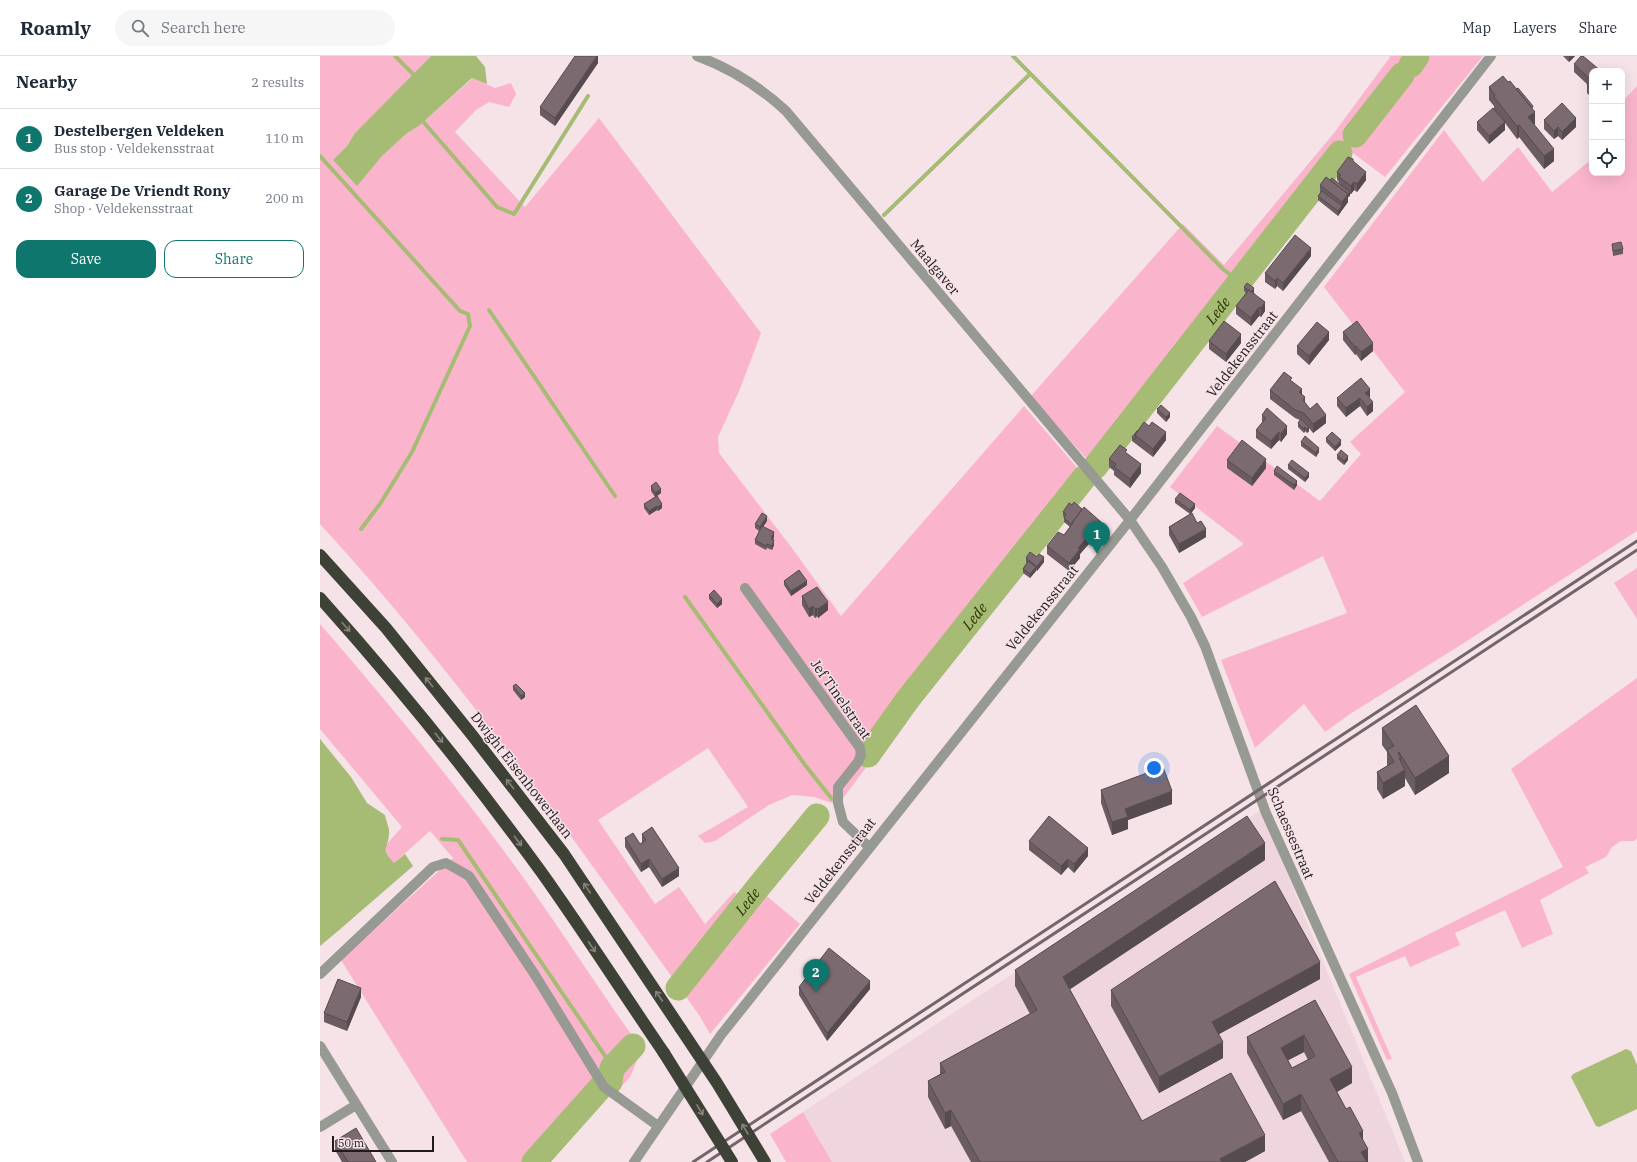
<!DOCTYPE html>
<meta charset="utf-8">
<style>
:root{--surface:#fff;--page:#f6f6f7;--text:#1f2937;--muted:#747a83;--line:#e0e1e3;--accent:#0f766e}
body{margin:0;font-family:"IBM Plex Serif",serif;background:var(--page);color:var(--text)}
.controls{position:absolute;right:12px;top:12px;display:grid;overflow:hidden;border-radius:8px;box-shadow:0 4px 16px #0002}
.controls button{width:36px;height:36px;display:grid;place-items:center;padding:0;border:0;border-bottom:1px solid var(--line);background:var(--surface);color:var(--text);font:20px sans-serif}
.scale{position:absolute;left:12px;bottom:10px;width:102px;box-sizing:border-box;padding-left:4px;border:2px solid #211b1d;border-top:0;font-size:11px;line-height:14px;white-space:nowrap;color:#211b1d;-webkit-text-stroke:3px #f5e3e8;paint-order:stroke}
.you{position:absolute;left:834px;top:712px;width:14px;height:14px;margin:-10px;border:3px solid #fff;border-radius:50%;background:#1a73e8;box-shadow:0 0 0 6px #1a73e833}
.badge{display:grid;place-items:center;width:26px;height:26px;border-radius:50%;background:var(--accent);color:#fff;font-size:13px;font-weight:700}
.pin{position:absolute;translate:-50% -33px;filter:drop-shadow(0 1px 2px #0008)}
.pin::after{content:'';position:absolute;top:21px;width:14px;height:12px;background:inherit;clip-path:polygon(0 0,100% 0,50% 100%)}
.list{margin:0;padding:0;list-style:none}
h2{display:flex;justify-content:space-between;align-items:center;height:52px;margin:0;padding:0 16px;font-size:17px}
h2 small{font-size:13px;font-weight:400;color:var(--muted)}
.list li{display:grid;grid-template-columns:26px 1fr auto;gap:12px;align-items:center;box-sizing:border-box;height:60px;padding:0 16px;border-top:1px solid var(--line)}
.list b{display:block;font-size:15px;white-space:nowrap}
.list p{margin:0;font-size:13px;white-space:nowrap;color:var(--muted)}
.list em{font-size:13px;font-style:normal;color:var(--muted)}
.actions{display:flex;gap:8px;padding:12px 16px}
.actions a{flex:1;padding:9px 0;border:1px solid var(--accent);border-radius:12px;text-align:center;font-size:14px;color:var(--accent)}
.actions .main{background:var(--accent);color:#fff}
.icon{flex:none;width:22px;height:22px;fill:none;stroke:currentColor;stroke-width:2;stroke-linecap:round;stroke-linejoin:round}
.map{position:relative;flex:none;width:1317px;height:1106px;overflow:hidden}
header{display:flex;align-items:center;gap:24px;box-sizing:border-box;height:56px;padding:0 20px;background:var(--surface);border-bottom:1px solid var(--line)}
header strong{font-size:19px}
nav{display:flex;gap:22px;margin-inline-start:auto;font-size:14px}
.search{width:280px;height:36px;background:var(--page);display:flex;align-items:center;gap:10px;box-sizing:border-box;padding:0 14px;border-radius:22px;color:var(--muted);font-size:15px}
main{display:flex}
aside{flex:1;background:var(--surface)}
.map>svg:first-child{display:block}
.built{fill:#efd5dd}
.green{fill:#fab5cd}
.water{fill:#a6bb74}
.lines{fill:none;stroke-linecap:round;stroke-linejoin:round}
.stream{stroke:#a6bb74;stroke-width:4}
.river{stroke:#a6bb74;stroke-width:25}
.street{stroke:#979993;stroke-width:10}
.highway{stroke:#3e4236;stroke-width:12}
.rail{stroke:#71666a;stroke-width:3}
.highway-bridge{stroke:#3e4236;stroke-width:12}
.wall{fill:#6a5c60;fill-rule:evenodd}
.shaded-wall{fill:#564b4e}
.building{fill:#7b6b70;stroke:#564b4e;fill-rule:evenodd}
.oneway{stroke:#87827d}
.labels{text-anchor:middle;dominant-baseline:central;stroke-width:3;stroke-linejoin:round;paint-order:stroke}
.street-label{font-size:14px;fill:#211b1d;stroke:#f5e3e8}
.water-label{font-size:15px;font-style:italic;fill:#293600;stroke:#f5e3e8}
</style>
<header>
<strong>Roamly</strong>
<div class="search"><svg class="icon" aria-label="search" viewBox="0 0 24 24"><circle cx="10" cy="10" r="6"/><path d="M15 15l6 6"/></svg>Search here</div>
<nav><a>Map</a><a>Layers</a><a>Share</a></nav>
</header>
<main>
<aside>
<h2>Nearby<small>2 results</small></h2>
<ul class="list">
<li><span class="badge">1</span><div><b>Destelbergen Veldeken</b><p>Bus stop · Veldekensstraat</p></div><em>110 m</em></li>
<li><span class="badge">2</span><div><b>Garage De Vriendt Rony</b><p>Shop · Veldekensstraat</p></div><em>200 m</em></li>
</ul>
<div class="actions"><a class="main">Save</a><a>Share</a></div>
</aside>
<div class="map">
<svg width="1317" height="1106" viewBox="0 0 1317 1106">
<rect width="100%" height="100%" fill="#f5e3e8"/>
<path class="built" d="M941,754l144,352h-573l-29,-50z"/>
<path class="green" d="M0,0h111l-76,77 -8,13 -14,14 24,25 25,-29 24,-22 14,-9 53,-47 22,10 16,-5 5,11 -7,13 -20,-5 -13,8 -21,22 70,75 74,-89 162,215 -21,56 -22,48 1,16 73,95 49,68 183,-210 68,79 -183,225 -71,95 -24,-8 -22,-2 -23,10 -54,36 -10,2 -7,-7 50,-29 -40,-59 -110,72 57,84 24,-17 26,37 29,-32 18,11 10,-11 38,32 -90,110 -11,-19c-120,-168 -239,-339 -379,-491z
M1069,0h94l-98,121 -36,-27 -251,321 -68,-74 153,-173 41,41 110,-132 56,-76z
M1317,30v445l-181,117 -106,66 -25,18 -21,-28 -49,44 -34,-88 126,-47 -24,-57 -121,61 -19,-34 61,-39 -74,-57 47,-61 103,75 41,-47 -11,-12 55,-50 -81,-105 120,-157 39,52 35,-35 34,45 40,-33v14h30v-71z
M1317,512v51l-23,-36z
M0,568c67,77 132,156 192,238 42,57 80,117 121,175l8,14 -11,26 -12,13 -87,58 9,14h-73l-126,-202 112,-102 -23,-27 -36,32 -7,-7 -2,-10 17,-19 -82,-98z
M1317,622v160l-3,3h-13l-9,6 -6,10 -21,10 4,6 -49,27 13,34 -31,14 -17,-38 -50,23 5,12 -50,22 -5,-11 -49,21 36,82 -5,1 -38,-86 214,-107 -52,-98z
M483,1056l29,50h-46l-16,-28z"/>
<path class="water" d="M111,0h45l9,11 2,17 -15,-6 -52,47 -14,9 -24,22 -25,30 -24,-26 14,-14 8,-13z
M0,683l31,38 16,26 18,12c1,6 5,14 4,19 -1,15 -9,15 5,29l11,-9 8,12 -75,65 -18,15z
M1306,993l5,2 6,14v44l-38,18 -3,-1 -25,-49 2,-3z"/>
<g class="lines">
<path class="stream" d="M75,0l21,21
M693,0l210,213 16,13
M101,63l76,88 17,7 74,-118
M0,100l140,155 8,3 2,12 -58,126 -32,52 -19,25
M564,159l146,-141
M169,254l126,186
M365,541l120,168 27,34
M122,783l16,1 145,213 9,15"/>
<g class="river">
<path d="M1091,9l6,-9"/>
<path d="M1035,79l47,-60"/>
<path id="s1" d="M775,411l245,-314"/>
<path id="s2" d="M548,699l40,-56 176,-221"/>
<path id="s3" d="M358,932l82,-103 57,-69"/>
<path d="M290,1026l2,-14 21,-22"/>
<path d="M214,1106l66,-74"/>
</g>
<path class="street" d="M377,0c33,12 63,31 89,55l344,409 32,47 29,50 14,29 61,167 126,280 26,69
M425,532l115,160 1,7 -3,7 -20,25v16l5,19 26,25
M0,918l113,-107 13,-4 23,13 66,99 69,112 54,39
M0,990l72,116
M0,1071l36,-22
M314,1106l87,-127 409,-515 361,-464"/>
<path class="highway" d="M0,499l66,73 86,107 92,119 117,175
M0,542c79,88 153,180 222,275 42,59 81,120 122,180"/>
<path class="rail" d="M373,1106l944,-621
M387,1106l930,-612"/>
<path class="highway-bridge" d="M361,973l36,54 48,79
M344,997l68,109"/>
</g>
<path class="wall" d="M278,0v7l-43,63 -15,-11v-8z
M1243,0h12l-6,6z
M1254,8l18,7v27l-5,-5v-9l-13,-12z
M1188,26l25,28 2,14 -1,1 20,36 -10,8 -25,-32 -2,2 -12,-16v7l-16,14 -12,-14v-8l17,-13v-3l-5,-6v-13z
M1224,64l32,7 -14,13 -4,-4 -4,3 -10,-10z
M1033,105l13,19 -9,12 -3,-2 -3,4h-1v2l-2,1v5l-10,14 -20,-16v-4l2,-3v-8l10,-5 9,4v-2l-2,-2v-8z
M1292,188l11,5v5l-10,2z
M991,200l-28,35 -6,-5 -2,3 -10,-7v-9z
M924,231l10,5v1l11,18 -4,6 -2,-1 -8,10 -15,-12v-8l10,-13 -2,-2z
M1023,276l30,19 -12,10 -5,-7 -1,1 -12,-15z
M1009,284l-20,25 -12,-11v-8z
M889,285l32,2 -15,19 -17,-13z
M972,325l10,14 3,8 5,6 16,14 -13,10 -4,-5v3l-2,2 -2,-2 -1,2 -6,-6v-4l2,-3 -5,-2 -25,-19v-9z
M1017,342h32l4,13 -6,5 -7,-10 -14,11 -9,-11z
M837,353l13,8 -4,5 -9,-9z
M942,359l25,19 -6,8 -2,-2 -8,9 -15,-11v-8l6,-7z
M818,374l28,10 -13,17 -21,-16v-4z
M1006,382l15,7 -6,6 -9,-9z
M981,386l18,10 -3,5 -15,-11z
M807,398l14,19 -11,15 -16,-13v-4l-5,-4v-8z
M1017,399l11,5 -4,5 -7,-6z
M907,404l39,8 -14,18 -25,-18z
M968,409l21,12 -4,5 -17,-13z
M954,415l23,14 -3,5 -20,-15z
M331,430l10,7 -4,3 5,12 -4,3 -1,-1 -8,5 -5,-7v-4l11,-7 -4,-6z
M855,443l20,9 -5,6 16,23 -27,16 -10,-18v-8l21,-13 -15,-11z
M743,456l38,18 -21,24v4l-11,13 -22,-17v-8l17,-11 6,-8 -6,-5v-5l-1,-1z
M447,465l-4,6 11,10 -1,3 1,5 -2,5 -5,-2 -1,2 -11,-6v-4l4,-9 -4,-3v-4z
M706,502l18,4 -7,9 -1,-1v1l-6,7 -7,-5v-4l4,-6 -1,-1z
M464,525l23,4 -16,11 -7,-11z
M389,539l13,9 -5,4 -8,-9z
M482,540l26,14 -10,8 -1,-2 -2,2 -2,-3 -4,2 -7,-12z
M193,630l12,11 -4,3 -8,-10z
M1062,672l67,45 -34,22 -10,-17v8l-22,13 -6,-10v-17l10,-6v-14l-5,-7z
M781,734l71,14 -44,16v9l-16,6 -11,-32z
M322,778l37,42 -17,11 -13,-20 -8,5 -16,-25v-9l15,6 2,-1z
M709,785l59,15 -14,17 -6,-6 -7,8 -32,-25z
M945,804l-196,129 73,132 123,30 -20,11h-274l-20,-36 -6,3 -17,-32v-16l12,-7v-11l90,-49 -15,-28v-16z
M1000,923l-101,55 4,24 -64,35 -48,-87v-16z
M479,931l71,2 -43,52 -28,-46z
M41,941l-14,34 -23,-9v-9z
M995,944l37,83 -15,9 26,48 5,22h-39l-28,-51 -18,9 -36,-67v-16zM984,996l4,8 -16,8 -4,-8z
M15,1085l41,21h-34l-7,-12z"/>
<path class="shaded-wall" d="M277,0h1v7l-43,63v-8z
M1249,0h6l-6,6z
M1215,56v12l-7,6v-13z
M1256,62v9l-14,13v-8z
M1185,66v8l-16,14v-8z
M1199,69v12l-2,2v-13z
M1238,71v9l-4,3v-8z
M1234,93v12l-10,8v-13z
M1046,116v8l-9,12v-8z
M1034,126v8l-3,4v-8z
M1030,136v4l-2,1v5l-6,8v-8z
M1022,150v4l-4,6v-5z
M991,192v8l-28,35v-8z
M957,222v8l-2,3v-8z
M934,232v4l-3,5v-5z
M945,246v9l-4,6v-9z
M939,251v9l-8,10v-8z
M1009,276v8l-20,25v-9z
M921,278v9l-15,19v-8z
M1053,287v8l-12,10v-9z
M1036,290v8l-1,1v-8z
M982,333v8l-3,-5z
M1050,333v9l-5,-5z
M985,341v8l-2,-5z
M1040,342v8l-14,11v-9z
M1053,346v9l-6,5v-9z
M850,357v4l-4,5v-5z
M1006,359v8l-13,10v-9z
M967,370v8l-6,8v-8z
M985,371v4l-1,2v-4z
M989,371v4l-2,2v-4z
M846,376v8l-13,17v-8z
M959,376v8l-8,9v-8z
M1021,384v5l-6,6v-4z
M999,392v4l-3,5v-4z
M1028,400v4l-4,5v-4z
M946,403v9l-14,18v-8z
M821,408v9l-11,15v-9z
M989,417v4l-4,5v-4z
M977,425v4l-3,5v-5z
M341,433v4l-6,4v-4z
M342,448v4l-4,3v-4z
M875,448v4l-5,7v-5z
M337,450v4l-8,5v-4z
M447,460v5l-7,10v-4z
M781,466v8l-21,24v4l-11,13v-8l9,-15z
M886,473v8l-27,16v-9z
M454,476v5l-3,6v-4z
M454,484v5l-2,5v-4z
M724,501v5l-7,9v-4z
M716,511v4l-6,7v-4z
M487,525v4l-16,11v-5z
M402,543v5l-5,4v-4z
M508,546v8l-10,8v-9z
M493,550v9l-4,2v-8z
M497,552v8l-2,2v-9z
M205,637v4l-4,3v-4z
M1079,696v6h2v14l4,-2v16l-22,13v-16l16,-10 -1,-20z
M1129,700v17l-34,22v-17z
M852,735v13l-44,16v9l-16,6v-13l13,-13z
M945,787v17l-202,134v-17z
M768,792v8l-14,17v-9z
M329,803v8l-8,5v-8z
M748,803v8l-7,8v-9z
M359,812v8l-17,11v-8z
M1000,906v17l-108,59v-16z
M550,925v8l-43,52v-8z
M41,932v9l-14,34v-9z
M984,979v17l-23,12v-16z
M903,986v16l-64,35v-16z
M1032,1011v16l-22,13v-17z
M981,1038v17l-18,9v-16z
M631,1054v16l-6,3v-16z
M1043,1075v17l-4,-15z
M945,1079v16l-20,11h-25v-3z
M1048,1093v13h-7v-10z"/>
<path class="building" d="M255,0h22l-42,62 -15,-11z
M1261,0h2l18,15h-9v19l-5,-5 4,-5 -17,-16z
M1183,20l5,6 2,-1 25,31 -7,5 26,32 -10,7 -25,-31 -2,1 -23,-29 1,-2 -6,-8z
M1198,32l15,18 -1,2 -16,-19z
M1242,47l14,15 -14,14 -4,-5 -4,4 -10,-11z
M1173,52l12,14 -16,14 -12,-14z
M1028,101l5,2v2l13,11 -9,12 -3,-2 -3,4 -12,-9 2,-2 -4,-3z
M1006,121l22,17 -6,8 -22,-17z
M1012,122l18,14 -2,2 -18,-14z
M1002,135l20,15 -4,5 -20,-15z
M975,179l16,13 -28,35 -6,-5 -2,3 -10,-8z
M1301,186l2,7 -10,2 -1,-7z
M927,227l7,5 -3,4 -2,-2h-1l-4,-3z
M929,234l16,12 -4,6 -2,-1 -8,11 -15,-12z
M904,265l17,13 -15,20 -17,-13z
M1037,265l16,22 -12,9 -5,-6 -1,1 -12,-15z
M997,266l12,10 -20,24 -12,-10z
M964,316l8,6 -2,2 12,9 -3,3 6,5 -2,3 7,9 7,-6 9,12 -13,9 -9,-11 -9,-3 -25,-20z
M1041,322l9,11 -5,4 8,9 -6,5 -7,-9 -14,10 -9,-10z
M841,349l9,8 -4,4 -9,-8z
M947,352l20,18 -6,8 -2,-2 -8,9 -15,-11 10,-12 -4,-3z
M981,363l8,8 -2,2 -2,-2 -1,2 -6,-6z
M824,366l5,4 3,-4 14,10 -13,17 -18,-14z
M818,374l-3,5v5l-3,-3z
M1012,376l9,8 -6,7 -9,-9z
M985,380l14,12 -3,5 -15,-11z
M922,384l24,19 -14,19 -25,-18z
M800,389l7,5 -2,2 16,12 -11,15 -16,-12 2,-3 -7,-5z
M1021,394l7,6 -4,5 -7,-6z
M972,404l17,13 -4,5 -17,-13z
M957,410l20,15 -3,4 -20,-14z
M336,426l5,7 -6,4 -4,-7z
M860,437l15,11 -5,6 -15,-11z
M337,440l5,8 -4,3 -1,-1 -8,5 -5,-7z
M754,446l8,7 -11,15 -7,-6 2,-4 -3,-2 6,-9 3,2z
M764,451l17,15 -23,26 2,1 -11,14 -22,-17 11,-14 6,3 9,-12h-1z
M442,457l5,3 -7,11 -5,-3z
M872,457l5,10 4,-2 5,8 -27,15 -10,-17z
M442,470l12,6 -3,7 3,1 -2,6 -5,-2 -1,2 -11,-6z
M710,496l7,5 2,-3 5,3 -7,10 -11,-9z
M708,505l8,6 -6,7 -7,-5z
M479,514l8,11 -16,10 -7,-10z
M497,531l11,15 -10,7 -1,-1 -2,1 -2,-3 -4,3 -7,-13z
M394,534l8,9 -5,5 -8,-9z
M196,628l9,9 -4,3 -8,-10z
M1096,649l33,51 -34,22 -16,-26 -1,1 3,5h-2l6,12 -22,13 -6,-11 17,-10 -7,-12 7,-4 -12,-18z
M843,711l9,24 -47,18 3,8 -16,5 -11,-32z
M729,760l39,32 -14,16 -6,-5 -7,7 -32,-25z
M927,760l18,27 -202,134 79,144 89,-48 34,62 -45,24 2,3h-242l-29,-52 -6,3 -17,-32 17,-9 -5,-9 97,-53 -22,-40z
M332,771l27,41 -17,11 -13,-20 -8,5 -16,-26 8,-5 7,11 6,-4 -4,-6z
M955,825l45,81 -108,60 11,20 -64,35 -48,-87z
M509,892l41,33 -43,52 -28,-46z
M18,923l23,9 -14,34 -23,-9z
M995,944l37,67 -22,12 16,30 4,-2 13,24 -4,2 9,16 -7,3 6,10h-29l-37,-68 -18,10 -36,-67zM984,979l11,21 -23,12 -11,-20z
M36,1072l20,34h-28l-13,-21z"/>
<defs><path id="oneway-shaft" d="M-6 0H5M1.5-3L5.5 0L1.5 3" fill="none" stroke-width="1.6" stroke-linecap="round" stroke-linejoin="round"/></defs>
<g class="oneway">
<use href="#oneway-shaft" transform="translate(26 571) rotate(48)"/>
<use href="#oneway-shaft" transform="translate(109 626) rotate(-129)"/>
<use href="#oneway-shaft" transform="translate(119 682) rotate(51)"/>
<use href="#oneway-shaft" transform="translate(190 728) rotate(-128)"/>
<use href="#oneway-shaft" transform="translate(198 785) rotate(53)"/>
<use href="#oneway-shaft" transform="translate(267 832) rotate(-124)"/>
<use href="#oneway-shaft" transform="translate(272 891) rotate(56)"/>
<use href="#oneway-shaft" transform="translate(339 940) rotate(-124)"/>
<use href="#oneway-shaft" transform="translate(380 1054) rotate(59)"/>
<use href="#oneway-shaft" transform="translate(425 1073) rotate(-121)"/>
</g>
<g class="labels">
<g class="street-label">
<text transform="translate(615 211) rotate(50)">Maalgaver</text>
<text transform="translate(922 298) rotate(-52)">Veldekensstraat</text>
<text transform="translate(722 552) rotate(-51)">Veldekensstraat</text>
<text transform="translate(521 643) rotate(55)">Jef Tinelstraat</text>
<text transform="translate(202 719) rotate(52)">Dwight Eisenhowerlaan</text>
<text transform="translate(971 777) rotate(67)">Schaessestraat</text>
<text transform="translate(520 805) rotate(-52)">Veldekensstraat</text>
</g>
<g class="water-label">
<text stroke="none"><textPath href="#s1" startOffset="199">Lede</textPath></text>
<text stroke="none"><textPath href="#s2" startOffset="175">Lede</textPath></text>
<text stroke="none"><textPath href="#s3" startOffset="111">Lede</textPath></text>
</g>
</g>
</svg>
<div class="controls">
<button>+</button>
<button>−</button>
<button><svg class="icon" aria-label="locate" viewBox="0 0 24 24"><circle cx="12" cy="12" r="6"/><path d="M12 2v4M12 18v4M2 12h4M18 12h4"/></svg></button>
</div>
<div class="scale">50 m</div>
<div class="you"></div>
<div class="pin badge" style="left:777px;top:498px">1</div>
<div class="pin badge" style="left:496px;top:936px">2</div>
</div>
</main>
